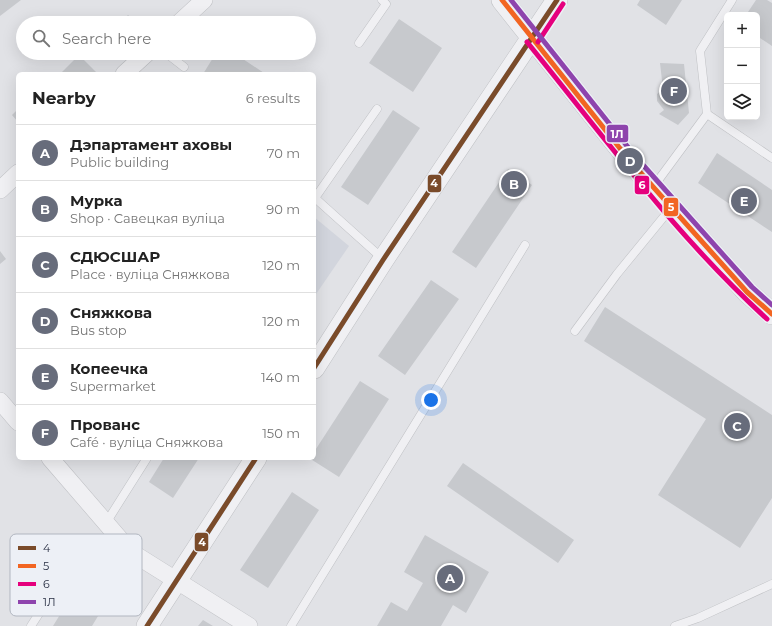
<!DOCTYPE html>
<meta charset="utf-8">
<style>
:root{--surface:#fff;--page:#f2f2f2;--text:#222;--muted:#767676;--line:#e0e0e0;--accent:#676c7b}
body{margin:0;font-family:Montserrat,sans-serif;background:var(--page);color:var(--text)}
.controls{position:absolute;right:12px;top:12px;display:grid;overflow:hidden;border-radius:6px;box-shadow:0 4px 16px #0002}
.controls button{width:36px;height:36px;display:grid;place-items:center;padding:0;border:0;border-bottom:1px solid var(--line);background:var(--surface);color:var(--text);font:20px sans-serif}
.you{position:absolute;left:431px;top:400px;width:14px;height:14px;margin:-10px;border:3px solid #fff;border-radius:50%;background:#1a73e8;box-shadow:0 0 0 6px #1a73e833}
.badge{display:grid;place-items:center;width:26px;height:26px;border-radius:50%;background:var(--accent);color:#fff;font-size:13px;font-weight:700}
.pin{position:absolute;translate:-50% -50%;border:2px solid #fff;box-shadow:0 1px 4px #0006}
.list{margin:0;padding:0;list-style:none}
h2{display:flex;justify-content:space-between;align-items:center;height:52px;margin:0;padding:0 16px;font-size:17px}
h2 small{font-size:13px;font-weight:400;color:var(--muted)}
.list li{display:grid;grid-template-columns:26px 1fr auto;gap:12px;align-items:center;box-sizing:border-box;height:56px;padding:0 16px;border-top:1px solid var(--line)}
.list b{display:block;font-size:15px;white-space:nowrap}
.list p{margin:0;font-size:13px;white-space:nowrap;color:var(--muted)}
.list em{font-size:13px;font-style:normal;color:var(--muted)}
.icon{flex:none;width:22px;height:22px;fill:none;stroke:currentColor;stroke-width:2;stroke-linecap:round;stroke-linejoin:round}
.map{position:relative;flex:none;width:772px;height:626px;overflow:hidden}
.search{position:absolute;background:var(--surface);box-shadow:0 4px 16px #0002;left:16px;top:16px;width:300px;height:44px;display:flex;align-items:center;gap:10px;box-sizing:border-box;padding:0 14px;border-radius:22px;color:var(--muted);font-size:15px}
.panel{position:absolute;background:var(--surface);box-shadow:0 4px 16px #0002;left:16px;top:72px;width:300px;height:388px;border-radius:6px}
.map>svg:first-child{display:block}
.built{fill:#d2d5dd}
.building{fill:#c7c9cd}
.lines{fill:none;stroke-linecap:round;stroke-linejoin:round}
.service-casing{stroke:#bfc0c4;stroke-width:9}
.minor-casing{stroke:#bfc0c4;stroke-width:18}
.tertiary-casing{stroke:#bfc0c4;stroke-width:22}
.service{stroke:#f0f0f3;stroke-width:8}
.minor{stroke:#f0f0f3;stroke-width:17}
.tertiary{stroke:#f0f0f3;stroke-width:21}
.bus-1-casing{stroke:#edf0f6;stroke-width:8}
.bus-2-casing{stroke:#edf0f6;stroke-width:8}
.bus-3-casing{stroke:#edf0f6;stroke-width:8}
.bus-4-casing{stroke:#edf0f6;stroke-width:8}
.bus-1{stroke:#7a4b2a;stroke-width:5}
.bus-2{stroke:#f26522;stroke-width:5}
.bus-3{stroke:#e5007d;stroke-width:5}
.bus-4{stroke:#8e44ad;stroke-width:5}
.key{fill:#edf0f6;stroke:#b1b6c0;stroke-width:1}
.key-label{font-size:11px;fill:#262d41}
.line-badge{stroke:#edf0f6;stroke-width:1.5}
.badge-label{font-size:11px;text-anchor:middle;font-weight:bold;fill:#fff}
</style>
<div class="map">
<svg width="772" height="626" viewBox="0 0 772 626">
<rect width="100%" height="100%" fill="#e1e2e6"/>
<path class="built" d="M314,217l35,29 -35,51z"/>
<path class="building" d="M0,0h21l-21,16z
M640,0h42l-16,25 -29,-20z
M756,0h11l5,3v43l-15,-10v-21h-11z
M128,15l9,8h-17z
M399,19l43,29 -29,44 -44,-29z
M216,53h18l30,20 -61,1z
M79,55l19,19h-35l-2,-1z
M660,63l24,1 5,49 -11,12 -19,-11 5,-4 -7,-9v-7l6,-5z
M18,109v13l-6,-7z
M393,110l27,18 -52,77 -27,-18z
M717,153l55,37v42l-74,-49z
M508,169l24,16 -56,83 -24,-16z
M0,251l6,8 -6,5z
M431,280l28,19 -54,76 -27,-19z
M605,307l167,108v83l-32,50 -82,-53 48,-76 -122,-78z
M360,381l29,18 -50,78 -30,-19h5v-6z
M164,458h35l-26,40 -24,-16z
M463,463l111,77 -16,23 -111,-77z
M292,492l27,18 -51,78 -28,-18z
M425,535l64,37 -23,41 -13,-8 -12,21h-64l14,-24 16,9 16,-28 -19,-11z
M98,553l28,17 -34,56h-39z
M203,620l10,6h-15z"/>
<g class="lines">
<defs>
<path id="service" d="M359,43l27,-39 -4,-4
M166,53l18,14
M377,109l-62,89 68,61
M707,114l65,44
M654,186l53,-72 -7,-63 32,-51
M575,331l42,-57 54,-66
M106,523l41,-65
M31,626l48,-75
M291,626l234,-381
M675,626l23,-8 74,-34"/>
<path id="minor" d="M179,23l25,-23
M124,74l23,-21
M0,190l18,-17
M0,401l18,21
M50,458l81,94 118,74"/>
<path id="tertiary" d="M502,0l128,161 117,131 25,22
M314,368l69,-108 174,-260
M147,626l109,-168"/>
</defs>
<use href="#service" class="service-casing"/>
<use href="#minor" class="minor-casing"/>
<use href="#tertiary" class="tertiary-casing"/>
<use href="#service" class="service"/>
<use href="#minor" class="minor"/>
<use href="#tertiary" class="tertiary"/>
<defs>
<path id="bus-1" d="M314,368l69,-108 174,-260
M147,626l109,-168"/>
<path id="bus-2" d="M502,0l128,161 117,131 25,22"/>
<path id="bus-3" d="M527,42c77,95 150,195 240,277
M538,42l25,-38"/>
<path id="bus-4" d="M511,0l124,156 117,131 20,18"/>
</defs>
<use href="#bus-1" class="bus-1-casing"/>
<use href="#bus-2" class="bus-2-casing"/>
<use href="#bus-3" class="bus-3-casing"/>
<use href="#bus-4" class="bus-4-casing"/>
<use href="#bus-1" class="bus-1"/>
<use href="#bus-2" class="bus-2"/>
<use href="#bus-3" class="bus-3"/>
<use href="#bus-4" class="bus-4"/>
</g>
<rect x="10" y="534" width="132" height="82" rx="6" class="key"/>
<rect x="18" y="546" width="18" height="4" fill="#7a4b2a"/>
<rect x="18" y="564" width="18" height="4" fill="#f26522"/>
<rect x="18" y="582" width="18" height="4" fill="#e5007d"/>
<rect x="18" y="600" width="18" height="4" fill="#8e44ad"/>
<g class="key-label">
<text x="43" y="552">4</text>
<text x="43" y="570">5</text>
<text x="43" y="588">6</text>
<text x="43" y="606">1Л</text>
</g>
<g class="line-badge">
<rect x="606" y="124" width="23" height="19" rx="4" fill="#8e44ad"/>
<rect x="427" y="174" width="15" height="19" rx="4" fill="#7a4b2a"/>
<rect x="634" y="175" width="16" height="20" rx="4" fill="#e5007d"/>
<rect x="663" y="197" width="16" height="20" rx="4" fill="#f26522"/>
<rect x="194" y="532" width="15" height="20" rx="4" fill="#7a4b2a"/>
</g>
<g class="badge-label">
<text x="617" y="138">1Л</text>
<text x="434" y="187">4</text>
<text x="642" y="189">6</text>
<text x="671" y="211">5</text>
<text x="202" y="546">4</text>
</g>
</svg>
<div class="controls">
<button>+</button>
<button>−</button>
<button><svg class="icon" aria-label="layers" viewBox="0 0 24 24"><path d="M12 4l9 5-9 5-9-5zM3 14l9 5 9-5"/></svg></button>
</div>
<div class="you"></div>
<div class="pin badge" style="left:450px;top:578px">A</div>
<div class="pin badge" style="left:514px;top:184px">B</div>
<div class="pin badge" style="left:737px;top:426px">C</div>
<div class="pin badge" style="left:630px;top:161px">D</div>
<div class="pin badge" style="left:744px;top:201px">E</div>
<div class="pin badge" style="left:674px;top:91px">F</div>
<div class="search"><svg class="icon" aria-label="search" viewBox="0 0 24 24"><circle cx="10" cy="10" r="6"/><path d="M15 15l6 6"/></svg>Search here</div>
<section class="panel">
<h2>Nearby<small>6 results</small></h2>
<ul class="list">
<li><span class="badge">A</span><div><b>Дэпартамент аховы</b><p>Public building</p></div><em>70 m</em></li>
<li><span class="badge">B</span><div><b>Мурка</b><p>Shop · Савецкая вуліца</p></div><em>90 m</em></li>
<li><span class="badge">C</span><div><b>СДЮСШАР</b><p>Place · вуліца Сняжкова</p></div><em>120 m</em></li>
<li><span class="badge">D</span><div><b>Сняжкова</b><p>Bus stop</p></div><em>120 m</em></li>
<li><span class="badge">E</span><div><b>Копеечка</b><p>Supermarket</p></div><em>140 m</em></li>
<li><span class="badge">F</span><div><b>Прованс</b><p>Café · вуліца Сняжкова</p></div><em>150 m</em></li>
</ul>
</section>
</div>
